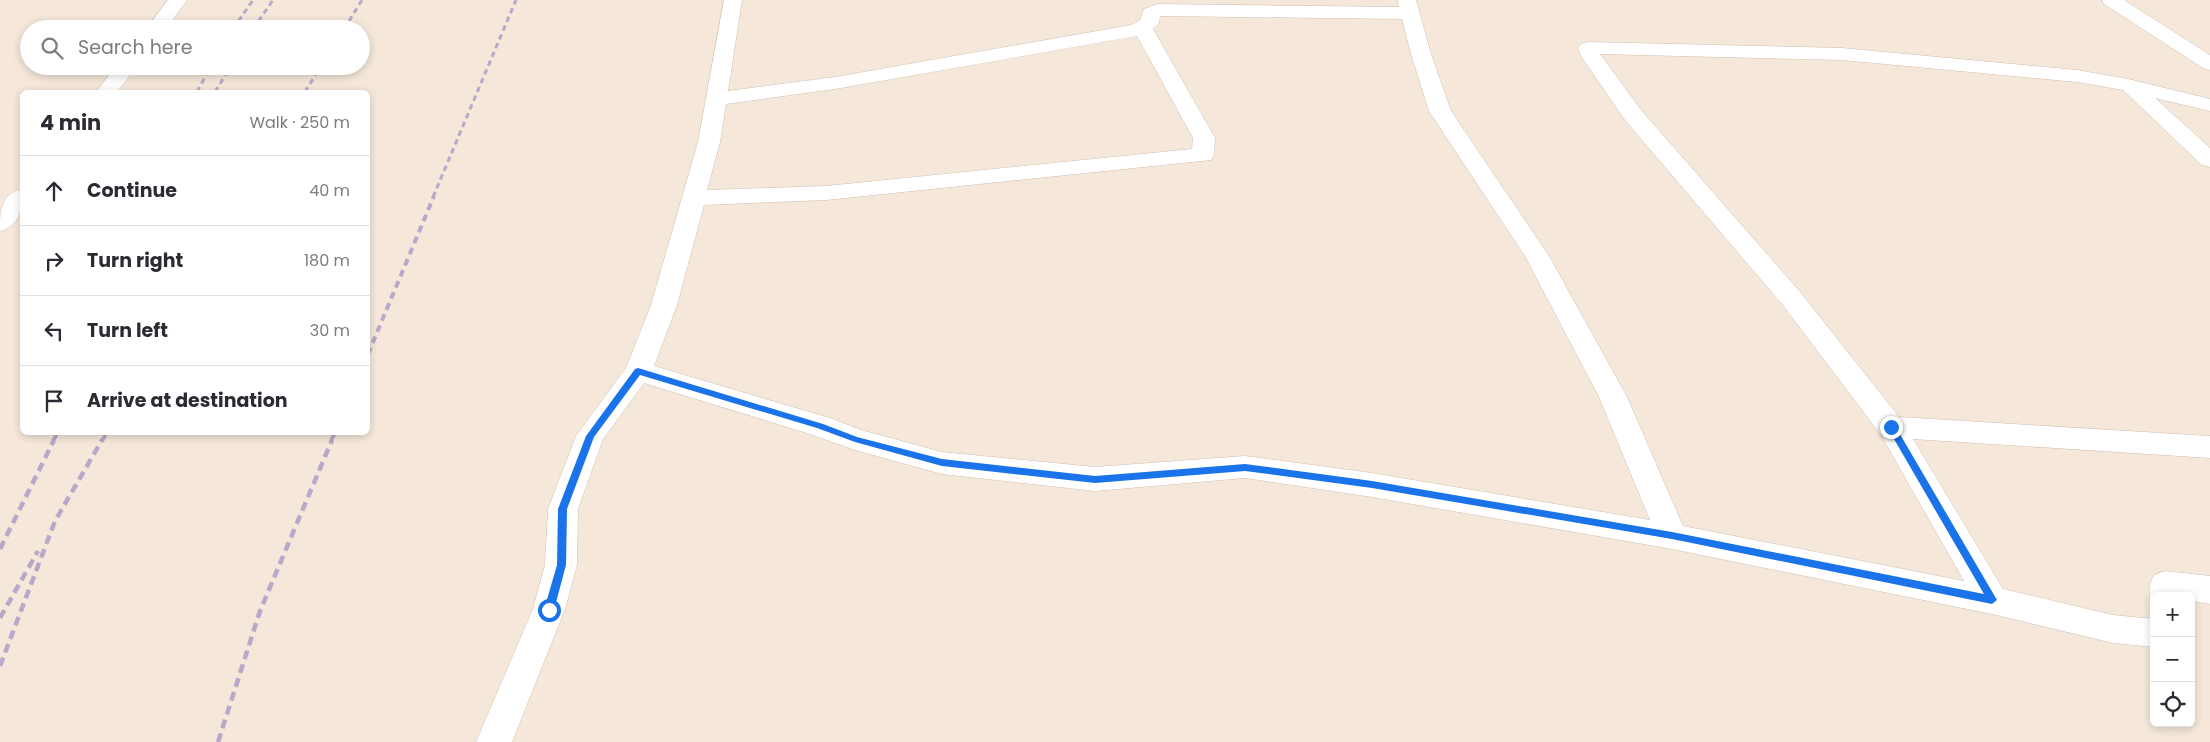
<!DOCTYPE html>
<meta charset="utf-8">
<style>
:root{--surface:#fff;--page:#f2f2f3;--text:#2b2b33;--muted:#7c7c81;--line:#e1e1e2}
body{margin:0;font-family:Poppins,sans-serif;background:var(--page);color:var(--text)}
.controls{position:absolute;right:15px;bottom:15px;display:grid;overflow:hidden;border-radius:8px;box-shadow:0 2px 8px #0003}
.controls button{width:45px;height:45px;display:grid;place-items:center;padding:0;border:0;border-bottom:1px solid var(--line);background:var(--surface);color:var(--text);font:25px sans-serif}
.stop{position:absolute;width:15px;height:15px;margin:-11px;border:4px solid #1a73e8;border-radius:50%;background:#fff}
.stop.end{background:#1a73e8;border-color:#fff;box-shadow:0 1px 5px #0008}
.list{margin:0;padding:0;list-style:none}
h2{display:flex;justify-content:space-between;align-items:center;height:65px;margin:0;padding:0 20px;font-size:21px}
h2 small{font-size:16px;font-weight:400;color:var(--muted)}
.list li{display:grid;grid-template-columns:32px 1fr auto;gap:15px;align-items:center;box-sizing:border-box;height:70px;padding:0 20px;border-top:1px solid var(--line)}
.list b{display:block;font-size:19px;white-space:nowrap}
.list em{font-size:16px;font-style:normal;color:var(--muted)}
.icon{flex:none;width:28px;height:28px;fill:none;stroke:currentColor;stroke-width:2;stroke-linecap:round;stroke-linejoin:round}
.map{position:relative;flex:none;width:2210px;height:742px;overflow:hidden}
.search{position:absolute;background:var(--surface);box-shadow:0 2px 8px #0003;left:20px;top:20px;width:350px;height:55px;display:flex;align-items:center;gap:12px;box-sizing:border-box;padding:0 18px;border-radius:28px;color:var(--muted);font-size:19px}
.panel{position:absolute;background:var(--surface);box-shadow:0 2px 8px #0003;left:20px;top:90px;width:350px;height:345px;border-radius:8px}
.map>svg:first-child{display:block}
.residential{fill:#f5e8da;fill-rule:evenodd}
.lines{fill:none;stroke-linecap:round;stroke-linejoin:round}
.street-casing{stroke:#d1beb0;stroke-width:1}
.secondary-casing{stroke:#d6c0b0;stroke-width:1}
.street{fill:#fff;fill-rule:evenodd}
.secondary{fill:#fff;fill-rule:evenodd}
.rail-far2{stroke:#b9a8c9;stroke-width:3;stroke-dasharray:5.5 4;stroke-linecap:butt}
.rail-far1{stroke:#b9a8c9;stroke-width:4;stroke-dasharray:7 5;stroke-linecap:butt}
.rail{stroke:#b9a8c9;stroke-width:4.5;stroke-dasharray:9 5.5;stroke-linecap:butt}
.route{fill:#1a73e8}
</style>
<div class="map">
<svg width="2210" height="742" viewBox="0 0 2210 742">
<rect width="100%" height="100%" fill="#fdf6ec"/>
<path class="residential" d="M0,0h2210v742h-2210zM29,29h332v37h-332zM22,92h346v340h-346zM2154,596h37v127h-37z"/>
<g class="lines">
<defs>
<path id="street" d="M724,0h18l-14,91 107,-14 296,-52 9,-5 4,-11 14,-5 241,3 -1,-7h18l15,54 20,57 98,145 78,141 56,129 281,55 -83,-146 -99,-131 -157,-184 -44,-64 -3,-8 3,-4 7,-2 254,6 235,22 51,9 82,20v12l-55,-13 55,50v19l-8,-2 -79,-75 -46,-8 -235,-22 -242,-6 41,56 159,182 99,125 311,19v22l-297,-19 90,150 110,26 41,4v28l-41,-4 -121,-29 -320,-65 -300,-52 -127,-19 -150,13 -153,-17 -87,-24 -45,-16 -166,-51 -41,56 -25,70 -1,56 -12,44 -53,133h-36l57,-133 12,-44 3,-56 28,-73 50,-68 25,-63 47,-163zM1160,16l242,3 9,35 18,57 96,145 74,141 51,123 -278,-47 -127,-17 -150,11 -153,-15 -81,-22 -31,-12 -176,-52 23,-61 27,-100 122,-5 385,-40 3,-5 1,-17 -62,-109 6,-6zM1137,36l56,102 -1,11 -366,37 -119,4 13,-48 6,-38 109,-15z
M2102,0h22l86,55v15l-7,-2 -99,-64z
M2165,571l45,5v28l-19,-3v-5h-37l-1,10c-5,-12 -5,-19 1,-31z"/>
<path id="secondary" d="M168,0h19l-21,29h-20z
M116,66h21l-20,26h-21z
M22,189c2,17 -2,37 -22,42 0,-18 0,-37 22,-42z"/>
</defs>
<use href="#street" class="street-casing"/>
<use href="#secondary" class="secondary-casing"/>
<use href="#street" class="street"/>
<use href="#secondary" class="secondary"/>
<path class="rail-far2" d="M233,29l20,-29
M253,29l20,-29
M344,29l18,-29
M197,92l14,-26
M215,92l16,-26
M305,92l16,-26
M433,197l83,-197"/>
<path class="rail-far1" d="M368,354l66,-158
M53,441l5,-9
M102,441l5,-9
M331,441l4,-9"/>
<path class="rail" d="M0,549l54,-109
M0,618l38,-67
M0,666l55,-145 47,-81
M218,742l42,-131 72,-171"/>
</g>
<path class="route" d="M638,368l185,56 34,13 85,22 153,17 150,-12 127,17 300,51 312,62 -97,-167 4,-4 3,1 103,176 -5,4 -320,-65 -300,-51 -127,-17 -150,12 -153,-17 -87,-24 -38,-14 -177,-53 -46,62 -27,72 -1,56 -12,45 -1,2h-7l-2,-2 13,-45 1,-56 28,-73 49,-67z"/>
</svg>
<div class="controls">
<button>+</button>
<button>−</button>
<button><svg class="icon" aria-label="locate" viewBox="0 0 24 24"><circle cx="12" cy="12" r="6"/><path d="M12 2v4M12 18v4M2 12h4M18 12h4"/></svg></button>
</div>
<div class="stop" style="left:549px;top:610px"></div>
<div class="stop end" style="left:1891px;top:427px"></div>
<div class="search"><svg class="icon" aria-label="search" viewBox="0 0 24 24"><circle cx="10" cy="10" r="6"/><path d="M15 15l6 6"/></svg>Search here</div>
<section class="panel">
<h2>4 min<small>Walk · 250 m</small></h2>
<ul class="list">
<li><svg class="icon" aria-label="ahead" viewBox="0 0 24 24"><path d="M12 20V5M6 11l6-6 6 6"/></svg><div><b>Continue</b></div><em>40 m</em></li>
<li><svg class="icon" aria-label="right" viewBox="0 0 24 24"><path d="M7 20v-9h11M14 6l5 5-5 5"/></svg><div><b>Turn right</b></div><em>180 m</em></li>
<li><svg class="icon" aria-label="left" viewBox="0 0 24 24"><path d="M17 20v-9H6M10 6l-5 5 5 5"/></svg><div><b>Turn left</b></div><em>30 m</em></li>
<li><svg class="icon" aria-label="arrive" viewBox="0 0 24 24"><path d="M6 21V4h12l-3 4 3 4H6"/></svg><div><b>Arrive at destination</b></div></li>
</ul>
</section>
</div>
